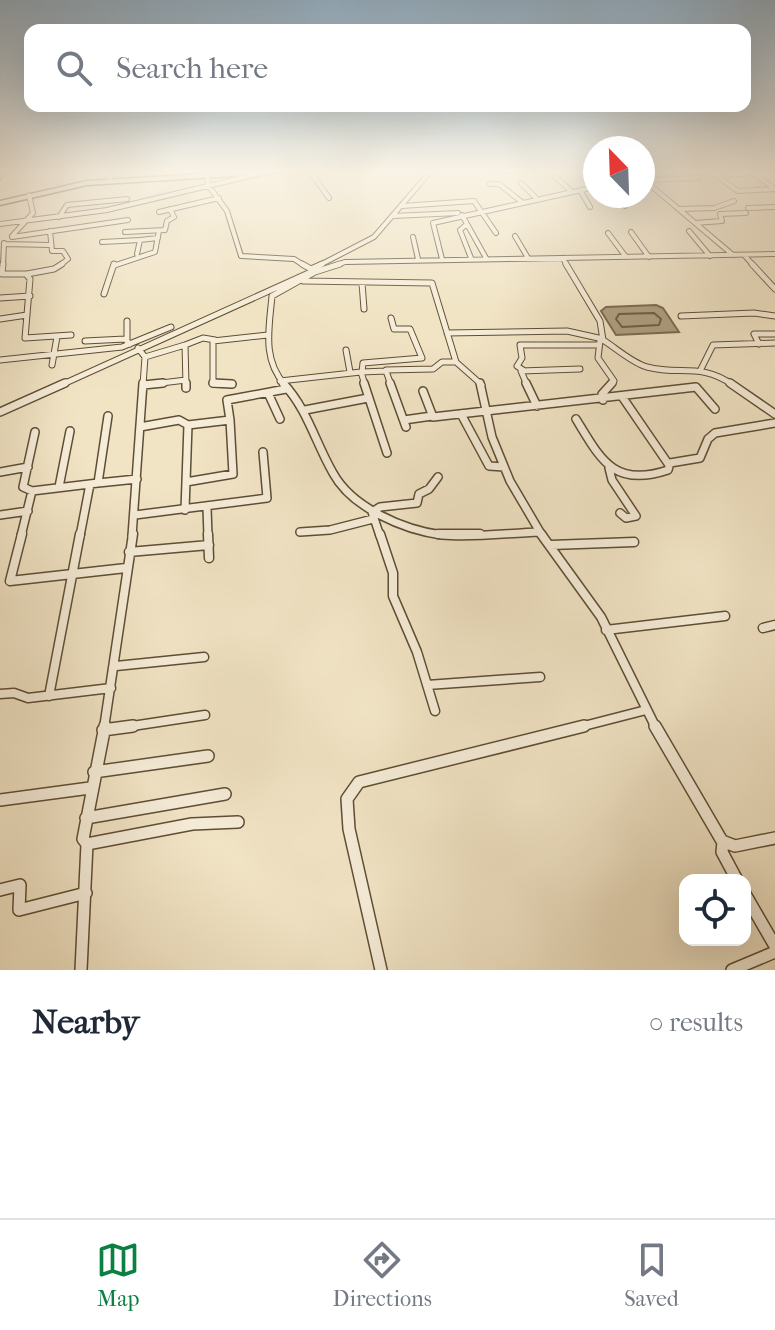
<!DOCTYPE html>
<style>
:root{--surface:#fff;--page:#f6f6f7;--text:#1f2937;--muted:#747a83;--line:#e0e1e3;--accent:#0b8043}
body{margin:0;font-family:"IM FELL French Canon",serif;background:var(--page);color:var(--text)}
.controls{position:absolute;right:24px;bottom:24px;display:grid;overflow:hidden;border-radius:16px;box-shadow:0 8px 32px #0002}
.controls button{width:72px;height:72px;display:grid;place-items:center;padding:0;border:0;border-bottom:2px solid var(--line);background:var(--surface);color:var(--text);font:40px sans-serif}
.compass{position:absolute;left:583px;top:136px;width:72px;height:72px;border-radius:50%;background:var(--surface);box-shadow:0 8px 32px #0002;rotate:337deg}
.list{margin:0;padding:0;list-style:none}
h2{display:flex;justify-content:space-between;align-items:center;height:104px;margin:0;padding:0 32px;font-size:34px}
h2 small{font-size:26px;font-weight:400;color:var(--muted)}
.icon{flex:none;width:44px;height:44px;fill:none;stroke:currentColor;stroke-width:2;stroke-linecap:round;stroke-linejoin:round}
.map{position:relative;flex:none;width:775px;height:970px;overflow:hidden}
.search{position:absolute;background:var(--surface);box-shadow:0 8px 32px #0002;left:24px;right:24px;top:24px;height:88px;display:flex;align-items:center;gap:20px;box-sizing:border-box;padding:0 28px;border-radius:16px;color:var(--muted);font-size:30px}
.sheet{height:248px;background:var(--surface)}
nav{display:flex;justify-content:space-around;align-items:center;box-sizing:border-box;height:112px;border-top:2px solid var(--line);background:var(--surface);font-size:22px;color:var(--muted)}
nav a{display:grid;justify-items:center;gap:4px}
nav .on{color:var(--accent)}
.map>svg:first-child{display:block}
.water{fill:#afa083;stroke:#7b6b50;stroke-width:2}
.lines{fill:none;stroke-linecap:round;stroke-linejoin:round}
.shore{stroke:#6e5e44;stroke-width:2}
.minor-far4-casing{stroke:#5f4e34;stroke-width:6}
.minor-far3-casing{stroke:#5f4e34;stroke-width:7}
.minor-far2-casing{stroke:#5f4e34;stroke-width:10}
.minor-far1-casing{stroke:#5f4e34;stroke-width:11}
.minor-casing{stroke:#5f4e34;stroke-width:14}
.secondary-casing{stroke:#2e1c04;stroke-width:3}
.trunk-casing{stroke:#2e1c04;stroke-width:3}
.minor-far4{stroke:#f6edd9;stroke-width:4}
.minor-far3{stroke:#f6edd9;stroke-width:5}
.minor-far2{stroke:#f6edd9;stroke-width:7}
.minor-far1{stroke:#f6edd9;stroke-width:8}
.minor{stroke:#f6edd9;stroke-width:11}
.secondary{fill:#f6edd9;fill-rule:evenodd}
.trunk{fill:#f1e4c5;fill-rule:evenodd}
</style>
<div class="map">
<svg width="775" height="970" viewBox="0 0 775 970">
<rect width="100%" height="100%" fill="#f1e4c5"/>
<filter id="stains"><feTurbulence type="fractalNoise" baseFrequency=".0025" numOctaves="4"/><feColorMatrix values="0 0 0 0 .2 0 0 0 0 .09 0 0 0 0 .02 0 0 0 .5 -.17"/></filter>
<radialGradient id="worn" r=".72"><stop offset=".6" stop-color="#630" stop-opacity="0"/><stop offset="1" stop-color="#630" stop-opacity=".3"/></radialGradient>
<path class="water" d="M656,305l7,3 16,24 -63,3 -15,-24 5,-4z"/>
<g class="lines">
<path class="shore" d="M654,313l7,6 -2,6 -37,2 -6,-8 3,-5z"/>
<defs>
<path id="minor-far4" d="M310,171l19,27
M498,171h19
M549,171l23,21
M577,171l17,17
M710,171l28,20 37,-2
M750,171l25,18
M207,173l1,12 19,26 14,45 53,3 11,7
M726,175l26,-2
M649,176l24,-5
M110,179l3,-8
M643,179l90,76
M645,180l53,-2
M521,183l17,17
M490,184h9l24,19
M580,190l10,17
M617,196l8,10
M402,206l72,-5 22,32
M748,208l27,-1
M680,209l34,-1 20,-7
M159,212l60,-14
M462,215l5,9 -7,6 11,28
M393,216l65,-3
M59,217l8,-12 60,-6
M695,223l27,-2 -2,-7 26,-1
M0,224l107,-14 164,-39
M467,224l19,34
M50,231l2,20h11l5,8 -9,7
M689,231l21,25
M125,232l40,-2 2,-9 7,-4 -4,-8
M631,232l18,25
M608,233l18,24
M12,236l21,-23 -4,-18
M515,236l13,22
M12,237l116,-17
M413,237l5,22
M102,242l38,-2
M4,244l46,1
M137,254l3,-14 18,-2
M744,255l10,11
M563,258l4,8
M442,259l-9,-36 162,-36
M3,266l1,-23
M113,266l42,-14 4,-21
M318,266l56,-29 57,-66
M334,266l11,-4 430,-8"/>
<path id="minor-far3" d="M3,264l-1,10h24l4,5 -5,59 46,-3
M302,264l9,5 11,-5
M566,264l34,57 3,19c13,8 29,23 44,27 33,9 53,-5 86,18
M752,264l23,25
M27,274l27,-5 8,-5
M303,281l129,2 24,79 26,23
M362,283l2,26
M104,294l10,-30
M0,298l30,-2
M681,316l73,-3 21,3
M0,319l27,-4
M127,321v18
M447,333l120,-2 36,8
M85,341l40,-2 5,5
M600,341l-2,17 16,23 -3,4
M759,344l-5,-10h21
M138,348l7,9 -2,28
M346,350l4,22
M145,357l40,-12
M0,360l122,-13 49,-20
M52,365l5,-28
M701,369l12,-24 62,-2
M386,370l47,-1 9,-7h14
M523,370l-6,-4 5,-8 -2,-13h77
M362,372l1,-9 59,-5 -12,-29h-16l-3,-11
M362,372l24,-1 5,14
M280,381l81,-9 4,13
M232,384h-19v-43l55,-6
M61,385l252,-114
M145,385l41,-5
M186,385l-1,-40 18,-7 12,2
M285,385c-23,-26 -16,-56 -13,-89l43,-24 25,-8
M527,385l-6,-14 59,-2"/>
<path id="minor-far2" d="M186,383v5
M213,383l19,1
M283,383c25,27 32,59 50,90 19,35 71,57 109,62 31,3 66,-2 98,-3l3,4
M364,383l23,70
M390,383l16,44
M480,383l12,54 18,44 30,51
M526,383l11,23
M730,383l45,31
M143,385l20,-2
M423,391l10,26 263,-30 19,22
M268,393l12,26
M623,398l46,67
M603,400l-1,-6 10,-11
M305,410l63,-12
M0,412l65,-29
M461,414l28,52 15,1
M576,419c25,41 38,69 92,51l2,-7 30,-5 8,-19 7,-6 60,-10
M404,420l28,-4
M140,427l39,-7 9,5 42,-5 -3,-20 59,-11
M609,468l3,12 24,36 -10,2 -6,-5
M0,472l28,-5
M186,482l47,-8 -3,-54
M98,483l39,-4
M59,487l11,-56
M32,491l-9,-4 12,-55
M207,508l1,28
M185,510l3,-85
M0,515l28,-4
M135,515l132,-17 -4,-46
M300,532l30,-2 43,-11
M21,536l11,-45 66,-8 10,-67
M80,536l10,-52
M132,536l11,-153
M380,536l-8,-24 8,-5 37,-4 2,-9 10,-5 9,-12"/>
<path id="minor-far1" d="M22,534l-12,47 116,-13
M208,534l1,24
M380,534l13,39v23l24,56 18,59
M438,534h42
M541,534l60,83 55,111
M551,545l83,-3
M129,552l80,-7
M763,628l12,-3
M606,630l119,-14
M116,666l88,-9
M427,685l113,-8
M0,694l14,-1 14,5 83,-10
M49,696l31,-162
M104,728l29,-194
M119,728l86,-13
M576,728l70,-18"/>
<path id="minor" d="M655,726l67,115 13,5 40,-8
M103,730l30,-4
M94,772l114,-16
M0,800l90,-12
M86,818l139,-24
M723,842l-1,10 15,28
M87,844l105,-20 46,-2
M0,890l20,-5 -1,25 67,-17
M745,894l30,52
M81,970l6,-126 -4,-5 22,-113
M381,970l-32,-141 -2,-30 12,-17 225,-56
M732,970l43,-18"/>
<path id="secondary" d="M1,171h6l-7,8z"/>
<path id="trunk" d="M253,171h29l-3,2 -192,12 -87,20v-4l87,-20z"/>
</defs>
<use href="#minor-far4" class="minor-far4-casing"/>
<use href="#minor-far3" class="minor-far3-casing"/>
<use href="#minor-far2" class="minor-far2-casing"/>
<use href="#minor-far1" class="minor-far1-casing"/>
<use href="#minor" class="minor-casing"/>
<use href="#secondary" class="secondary-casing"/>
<use href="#trunk" class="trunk-casing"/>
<use href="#minor-far4" class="minor-far4"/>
<use href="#minor-far3" class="minor-far3"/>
<use href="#minor-far2" class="minor-far2"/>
<use href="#minor-far1" class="minor-far1"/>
<use href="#minor" class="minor"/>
<use href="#secondary" class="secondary"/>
<use href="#trunk" class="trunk"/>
</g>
<linearGradient id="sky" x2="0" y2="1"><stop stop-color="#91acc0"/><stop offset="0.56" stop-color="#f9f3e5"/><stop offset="1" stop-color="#f9f3e5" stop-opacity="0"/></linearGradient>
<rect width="775" height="307" fill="url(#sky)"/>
<rect width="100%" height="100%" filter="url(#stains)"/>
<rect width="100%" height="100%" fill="url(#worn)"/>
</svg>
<div class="controls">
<button><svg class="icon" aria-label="locate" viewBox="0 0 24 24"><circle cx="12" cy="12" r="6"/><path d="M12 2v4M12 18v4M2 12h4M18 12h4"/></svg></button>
</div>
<svg class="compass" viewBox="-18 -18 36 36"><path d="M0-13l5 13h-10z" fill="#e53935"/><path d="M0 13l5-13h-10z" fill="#747a83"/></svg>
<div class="search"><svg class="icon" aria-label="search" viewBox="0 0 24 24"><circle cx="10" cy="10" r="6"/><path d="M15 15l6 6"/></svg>Search here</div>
</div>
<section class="sheet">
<h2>Nearby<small>0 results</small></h2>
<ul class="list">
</ul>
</section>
<nav>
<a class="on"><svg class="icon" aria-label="map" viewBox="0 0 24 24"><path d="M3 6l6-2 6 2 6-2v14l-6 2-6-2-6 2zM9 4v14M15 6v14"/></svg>Map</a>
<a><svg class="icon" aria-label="directions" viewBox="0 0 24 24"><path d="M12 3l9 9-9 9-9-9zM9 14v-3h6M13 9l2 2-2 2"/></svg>Directions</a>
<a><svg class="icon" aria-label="saved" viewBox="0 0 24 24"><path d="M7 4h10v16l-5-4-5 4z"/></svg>Saved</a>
</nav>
